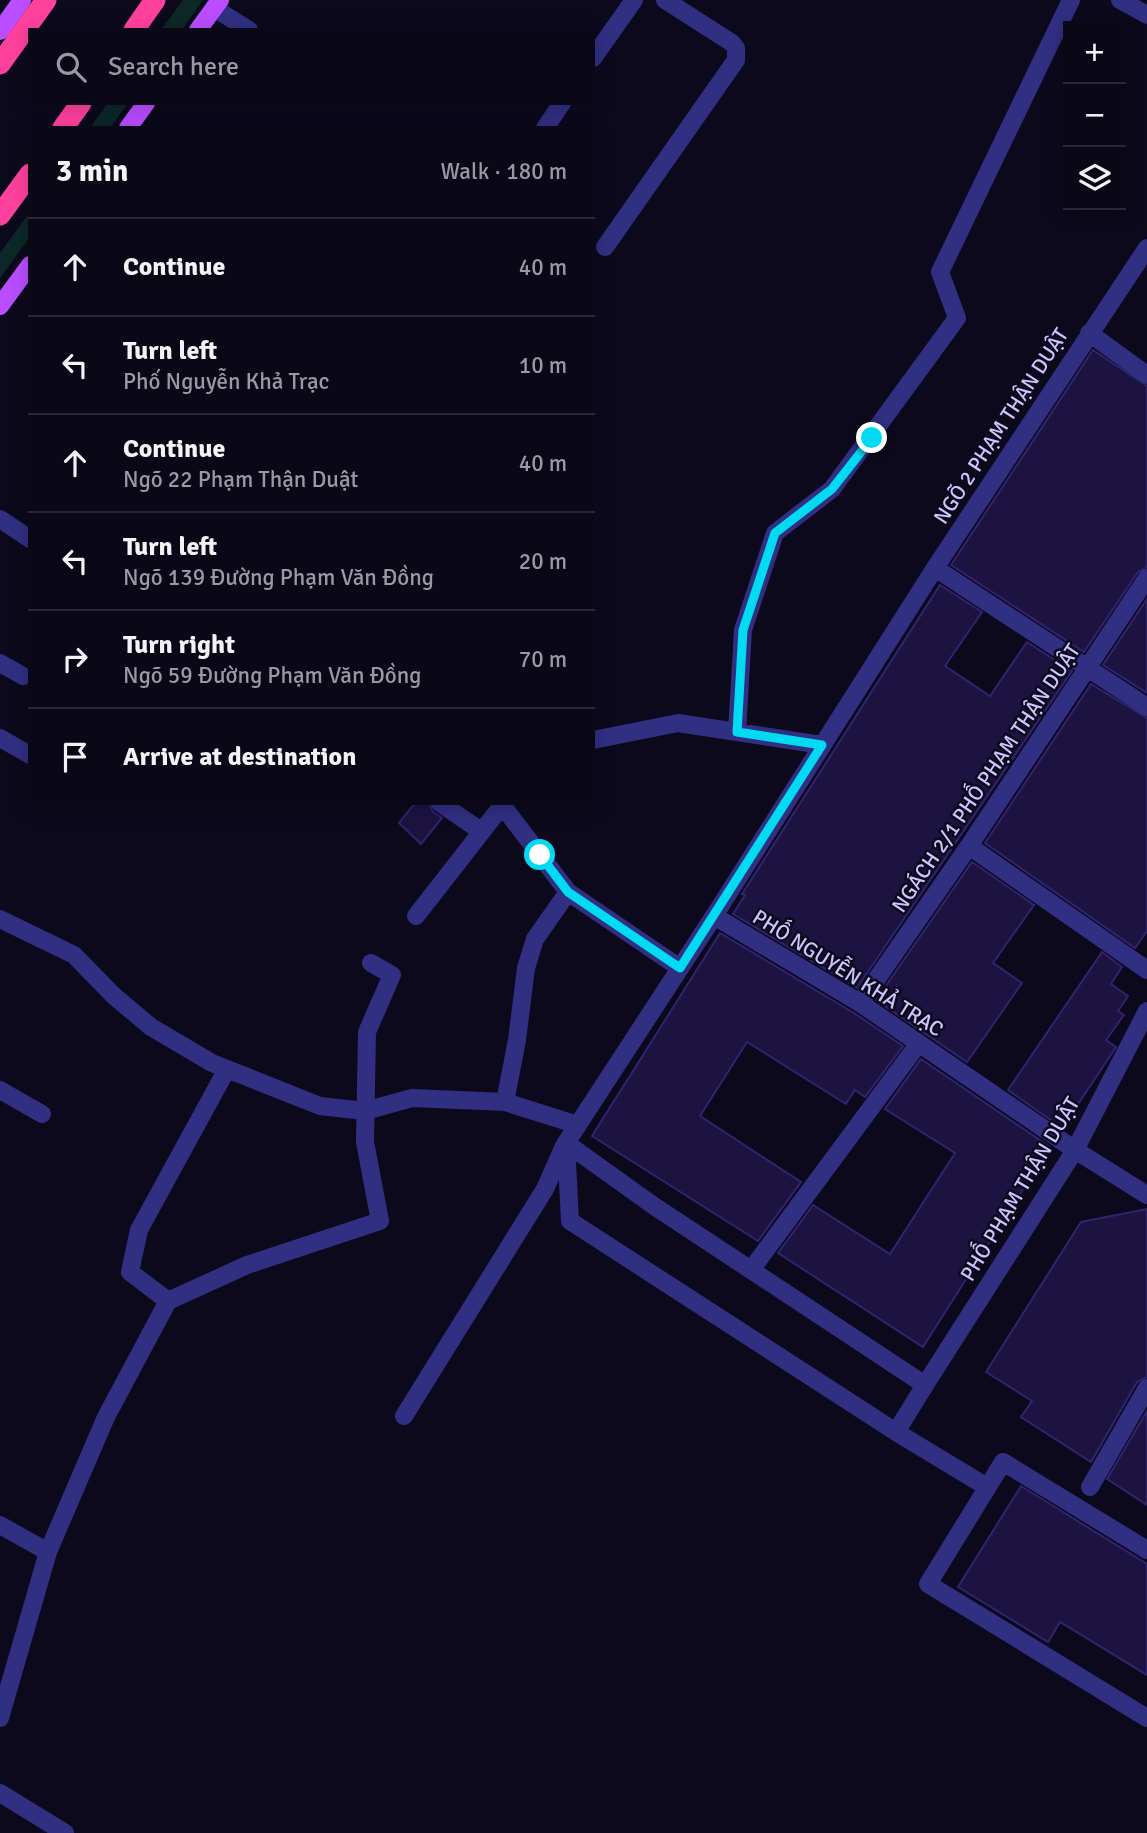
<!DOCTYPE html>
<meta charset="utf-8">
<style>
:root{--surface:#0a0716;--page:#181523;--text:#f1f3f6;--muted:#9999a1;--line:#2a2835}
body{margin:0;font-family:Signika,sans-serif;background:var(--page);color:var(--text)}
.controls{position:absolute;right:21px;top:21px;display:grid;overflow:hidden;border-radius:0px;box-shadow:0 4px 18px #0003}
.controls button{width:63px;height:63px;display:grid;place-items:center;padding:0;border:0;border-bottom:2px solid var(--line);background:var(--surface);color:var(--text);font:35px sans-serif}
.stop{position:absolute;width:21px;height:21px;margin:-16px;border:5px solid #00dbf1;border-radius:50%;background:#fff}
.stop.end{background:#00dbf1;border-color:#fff;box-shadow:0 2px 7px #0008}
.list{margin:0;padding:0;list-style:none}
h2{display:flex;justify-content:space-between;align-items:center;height:91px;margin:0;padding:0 28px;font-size:30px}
h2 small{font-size:23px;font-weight:400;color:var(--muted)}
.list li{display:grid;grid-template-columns:46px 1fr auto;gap:21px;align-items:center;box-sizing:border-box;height:98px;padding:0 28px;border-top:2px solid var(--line)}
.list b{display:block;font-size:26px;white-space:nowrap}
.list p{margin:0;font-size:23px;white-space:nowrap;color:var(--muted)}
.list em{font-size:23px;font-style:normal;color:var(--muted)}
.icon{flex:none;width:38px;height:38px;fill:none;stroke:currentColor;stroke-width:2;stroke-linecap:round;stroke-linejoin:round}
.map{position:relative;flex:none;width:1147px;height:1833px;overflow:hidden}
.search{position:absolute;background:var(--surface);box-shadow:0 4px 18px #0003;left:28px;top:28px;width:567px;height:77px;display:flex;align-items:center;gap:18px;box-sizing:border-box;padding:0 24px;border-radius:0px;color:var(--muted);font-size:26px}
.panel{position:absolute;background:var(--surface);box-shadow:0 4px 18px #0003;left:28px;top:126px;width:567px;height:679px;border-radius:0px}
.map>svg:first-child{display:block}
.green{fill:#0c2827}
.building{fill:#1c1340;stroke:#31236f;stroke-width:2}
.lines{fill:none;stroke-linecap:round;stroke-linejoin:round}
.service{stroke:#312f82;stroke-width:18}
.minor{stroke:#312f82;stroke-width:18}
.primary{stroke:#ba4dff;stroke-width:18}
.motorway{stroke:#ff419e;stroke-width:21}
.route{stroke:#00dbf1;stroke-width:9}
.labels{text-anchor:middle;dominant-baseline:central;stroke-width:5;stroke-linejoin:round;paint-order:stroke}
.street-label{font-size:21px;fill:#ccc6ff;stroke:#0d091d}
</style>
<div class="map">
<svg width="1147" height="1833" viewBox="0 0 1147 1833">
<rect width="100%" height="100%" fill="#0d091d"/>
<path class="green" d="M183,0h20l-21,30h-21z
M108,103h20l-18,25h-20z
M30,212v25l-30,41v-25z"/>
<path class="building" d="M1093,350l54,36v181l-9,5 -54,80 -133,-87z
M940,585l42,27 -37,54 45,30 37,-54 45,29 -215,317 -124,-74 12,-19 -3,-1z
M1147,599v94l-44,-28z
M1091,684l56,34v213l-12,17 -150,-105z
M415,803h14l4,9 9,6 -21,26 -22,-21z
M972,862l62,43 -41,58 29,20 -55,79 -91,-62z
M720,933l134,80 49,33 -38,51 -10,-7 -9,14 -99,-62 -47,74 101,66 -43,59 -166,-105z
M1102,952l20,15 -11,17 17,12 -10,15 6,4 -18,25 10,7 -54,81 -54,-38z
M921,1059l129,88 -127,200 -145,-94 35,-48 77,49 65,-101 -70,-44z
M1147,1209v168l-10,5 -46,80 -70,-45 11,-16 -46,-29 95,-150z
M1147,1411v94l-40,-26z
M1021,1486l126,78v111l-87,-53 -12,20 -90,-55z"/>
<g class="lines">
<path class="service" d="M1120,0l27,15
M214,8l35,22
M593,58l41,-58
M545,128l17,-25
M605,247l131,-187v-12l-4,-5 -67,-43
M1089,333l58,42
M0,519l30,20
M935,568l212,139
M0,663l23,13
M737,732l6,-102 32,-97 57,-44 125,-171 -17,-46 131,-272
M0,738l30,17
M593,740l85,-17 144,22
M440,803l41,28
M502,805l66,87 112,76
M969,846l178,124
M416,916l88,-113
M714,916l221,-348 212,-320
M0,919l74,36 40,41 37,31 61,36 108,43 45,5 47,-13 93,4 73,23
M860,1003l109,-157 178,-268
M0,1090l42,24
M505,1102l12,-62 9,-72 9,-29 33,-47
M566,1143l4,78 326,211 91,55
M566,1143l88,63 271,179 -29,47
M751,1270l168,-227
M168,1301l-38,-29 9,-42 88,-161
M404,1416l141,-227 19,-43
M1090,1487l57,-99
M0,1525l48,27
M1147,1550l-144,-88 -75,122 219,134
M0,1718l48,-166 58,-135 62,-116 79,-36 133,-44 -15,-79 2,-110 25,-57 -21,-12
M0,1793l65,40"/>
<path class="minor" d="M566,1143l148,-227 146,87 215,147 72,45
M925,1385l150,-235 72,-139"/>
<path class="primary" d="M198,30l22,-30
M0,31l22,-31
M128,128l18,-25
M0,306l30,-41"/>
<path class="motorway" d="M134,30l21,-30
M0,64l46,-64
M63,128l18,-25
M0,215l30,-41"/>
</g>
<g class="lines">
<path class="route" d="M540,855l28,37 112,76 142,-223 -85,-13 6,-102 32,-97 57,-44 40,-51"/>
</g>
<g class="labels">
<g class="street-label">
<text transform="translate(1001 426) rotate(-57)">NGÕ 2 PHẠM THẬN DUẬT</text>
<text transform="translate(986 778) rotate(-56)">NGÁCH 2/1 PHỐ PHẠM THẬN DUẬT</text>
<text transform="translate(848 973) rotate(32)">PHỐ NGUYỄN KHẢ TRẠC</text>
<text transform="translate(1020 1189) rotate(-59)">PHỐ PHẠM THẬN DUẬT</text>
</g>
</g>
</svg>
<div class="controls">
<button>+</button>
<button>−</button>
<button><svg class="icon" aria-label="layers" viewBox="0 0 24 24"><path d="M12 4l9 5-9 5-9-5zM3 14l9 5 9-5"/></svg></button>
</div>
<div class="stop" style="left:540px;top:855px"></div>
<div class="stop end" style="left:872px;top:438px"></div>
<div class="search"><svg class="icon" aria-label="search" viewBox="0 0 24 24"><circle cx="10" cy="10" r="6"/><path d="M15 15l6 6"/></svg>Search here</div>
<section class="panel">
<h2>3 min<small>Walk · 180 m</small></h2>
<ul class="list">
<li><svg class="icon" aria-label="ahead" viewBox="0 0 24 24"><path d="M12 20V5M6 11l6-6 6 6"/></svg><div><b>Continue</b></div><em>40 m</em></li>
<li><svg class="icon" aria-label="left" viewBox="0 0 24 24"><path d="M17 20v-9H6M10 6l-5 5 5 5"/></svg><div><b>Turn left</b><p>Phố Nguyễn Khả Trạc</p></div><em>10 m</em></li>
<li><svg class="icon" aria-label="ahead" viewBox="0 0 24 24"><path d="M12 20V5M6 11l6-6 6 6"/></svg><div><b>Continue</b><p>Ngõ 22 Phạm Thận Duật</p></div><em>40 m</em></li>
<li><svg class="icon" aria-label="left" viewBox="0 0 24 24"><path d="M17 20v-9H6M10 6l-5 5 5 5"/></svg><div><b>Turn left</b><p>Ngõ 139 Đường Phạm Văn Đồng</p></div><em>20 m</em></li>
<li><svg class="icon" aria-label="right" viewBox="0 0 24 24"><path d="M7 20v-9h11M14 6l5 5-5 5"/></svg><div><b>Turn right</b><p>Ngõ 59 Đường Phạm Văn Đồng</p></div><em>70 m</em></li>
<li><svg class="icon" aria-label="arrive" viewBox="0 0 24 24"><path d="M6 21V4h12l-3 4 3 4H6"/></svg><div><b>Arrive at destination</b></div></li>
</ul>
</section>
</div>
